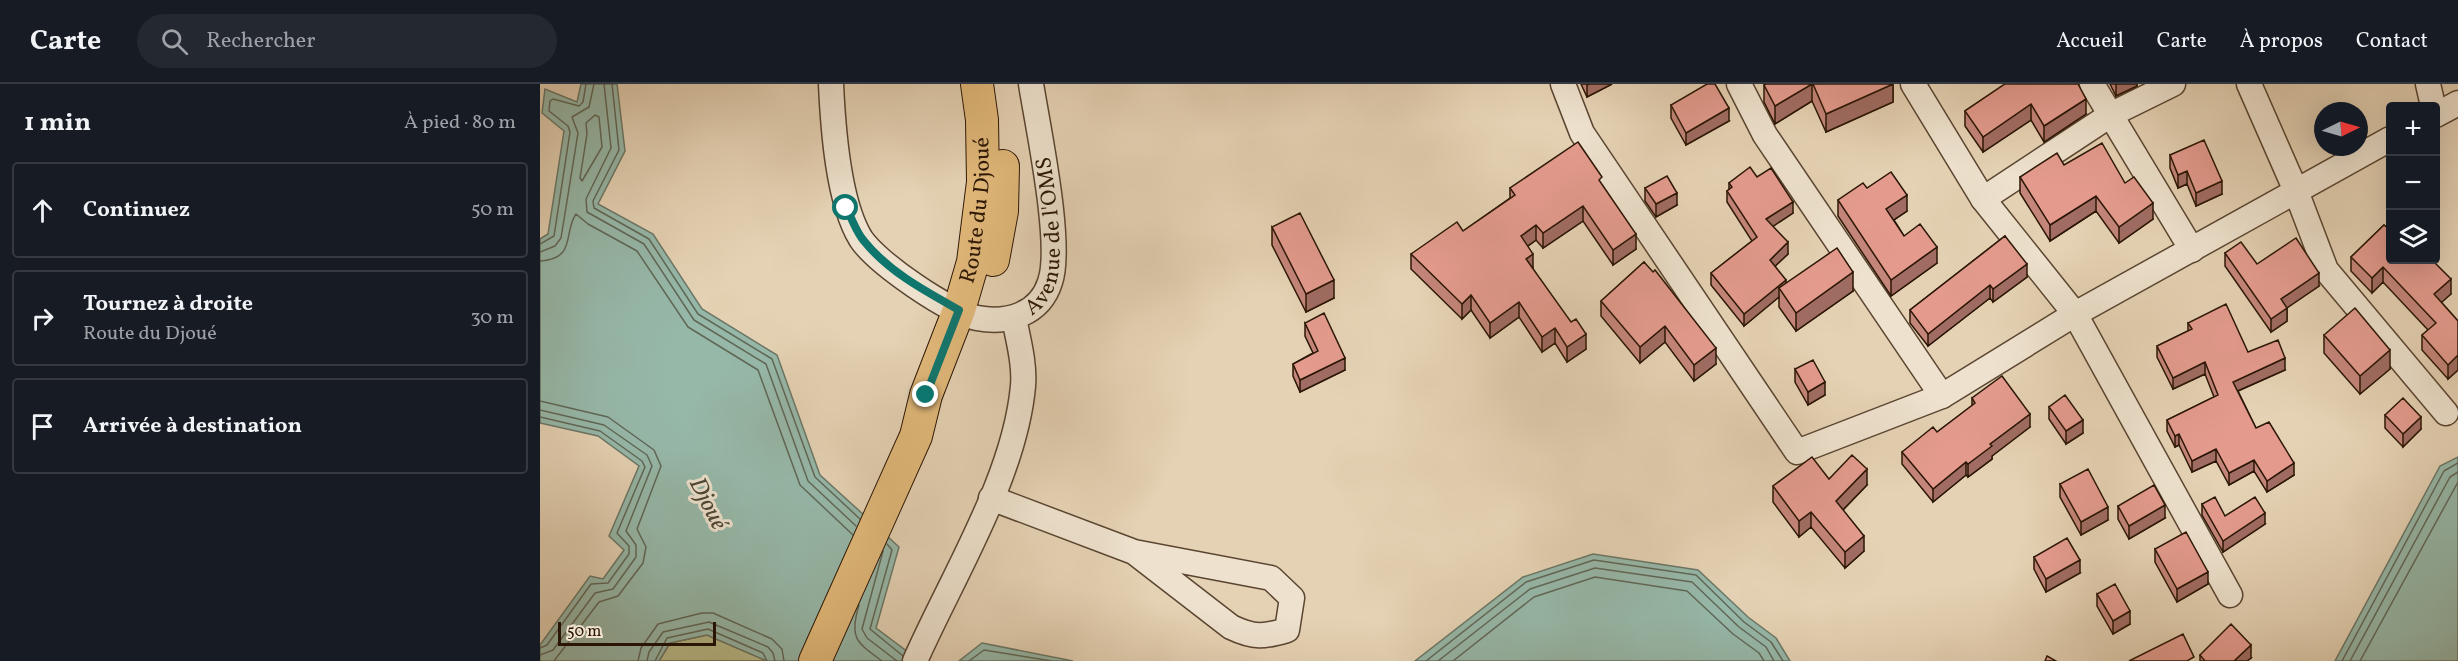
<!DOCTYPE html>
<html lang="fr">
<meta charset="utf-8">
<style>
:root{--surface:#171b24;--page:#242831;--text:#f1f3f6;--muted:#9ea1a6;--line:#363941}
body{margin:0;font-family:Vollkorn,serif;background:var(--page);color:var(--text)}
.controls{position:absolute;right:18px;top:18px;display:grid;overflow:hidden;border-radius:6px;box-shadow:0 6px 24px #0002}
.controls button{width:54px;height:54px;display:grid;place-items:center;padding:0;border:0;border-bottom:2px solid var(--line);background:var(--surface);color:var(--text);font:30px sans-serif}
.compass{position:absolute;left:1774px;top:18px;width:54px;height:54px;border-radius:50%;background:var(--surface);box-shadow:0 6px 24px #0002;rotate:85deg}
.scale{position:absolute;left:18px;bottom:15px;width:158px;box-sizing:border-box;padding-left:6px;border:3px solid #2b1605;border-top:0;font-size:16px;line-height:21px;white-space:nowrap;color:#2b1605;-webkit-text-stroke:4px #eee2ce;paint-order:stroke}
.stop{position:absolute;width:18px;height:18px;margin:-14px;border:4px solid #0f766e;border-radius:50%;background:#fff}
.stop.end{background:#0f766e;border-color:#fff;box-shadow:0 2px 6px #0008}
.list{margin:0;padding:0;list-style:none}
h2{display:flex;justify-content:space-between;align-items:center;height:78px;margin:0;padding:0 24px;font-size:26px}
h2 small{font-size:20px;font-weight:400;color:var(--muted)}
.list li{display:grid;grid-template-columns:39px 1fr auto;gap:18px;align-items:center;box-sizing:border-box;height:96px;margin:0 12px 12px;padding:0 12px;border:2px solid var(--line);border-radius:6px}
.list b{display:block;font-size:22px;white-space:nowrap}
.list p{margin:0;font-size:20px;white-space:nowrap;color:var(--muted)}
.list em{font-size:20px;font-style:normal;color:var(--muted)}
.icon{flex:none;width:33px;height:33px;fill:none;stroke:currentColor;stroke-width:2;stroke-linecap:round;stroke-linejoin:round}
.map{position:relative;flex:none;width:1918px;height:577px;overflow:hidden}
header{display:flex;align-items:center;gap:36px;box-sizing:border-box;height:84px;padding:0 30px;background:var(--surface);border-bottom:2px solid var(--line)}
header strong{font-size:28px}
nav{display:flex;gap:33px;margin-inline-start:auto;font-size:21px}
.search{width:420px;height:54px;background:var(--page);display:flex;align-items:center;gap:15px;box-sizing:border-box;padding:0 21px;border-radius:33px;color:var(--muted);font-size:22px}
main{display:flex}
aside{flex:1;background:var(--surface)}
.map>svg:first-child{display:block}
.green{fill:#b8bb8a;stroke:#726848;stroke-width:1.5}
.water{fill:#96b8a9;stroke:#6b7767;stroke-width:1.5}
.lines{fill:none;stroke-linecap:round;stroke-linejoin:round}
.shore{stroke:#606757;stroke-width:1.5}
.minor-casing{stroke:#5a4531;stroke-width:27}
.major-casing{stroke:#2b1605;stroke-width:34}
.minor{stroke:#eee2ce;stroke-width:24}
.major{stroke:#e2b97a;stroke-width:32}
.wall{fill:#c4857a;stroke:#2b1605;stroke-width:1.5}
.shaded-wall{fill:#a06c63;stroke:#2b1605;stroke-width:1.5}
.building{fill:#e49b8e;stroke:#2b1605;stroke-width:1.5}
.route{stroke:#0f766e;stroke-width:8}
.labels{text-anchor:middle;dominant-baseline:central;stroke-width:6;stroke-linejoin:round;paint-order:stroke}
.street-label{font-size:22px;fill:#2b1605;stroke:#eee2ce}
.water-label{font-size:24px;font-style:italic;fill:#4b4736;stroke:#eee2ce}
</style>
<header>
<strong>Carte</strong>
<div class="search"><svg class="icon" aria-label="search" viewBox="0 0 24 24"><circle cx="10" cy="10" r="6"/><path d="M15 15l6 6"/></svg>Rechercher</div>
<nav><a>Accueil</a><a>Carte</a><a>À propos</a><a>Contact</a></nav>
</header>
<main>
<aside>
<h2>1 min<small>À pied · 80 m</small></h2>
<ul class="list">
<li><svg class="icon" aria-label="ahead" viewBox="0 0 24 24"><path d="M12 20V5M6 11l6-6 6 6"/></svg><div><b>Continuez</b></div><em>50 m</em></li>
<li><svg class="icon" aria-label="right" viewBox="0 0 24 24"><path d="M7 20v-9h11M14 6l5 5-5 5"/></svg><div><b>Tournez à droite</b><p>Route du Djoué</p></div><em>30 m</em></li>
<li><svg class="icon" aria-label="arrive" viewBox="0 0 24 24"><path d="M6 21V4h12l-3 4 3 4H6"/></svg><div><b>Arrivée à destination</b></div></li>
</ul>
</aside>
<div class="map">
<svg width="1918" height="577" viewBox="0 0 1918 577">
<rect width="100%" height="100%" fill="#e5d2b4"/>
<filter id="stains"><feTurbulence type="fractalNoise" baseFrequency=".00333" numOctaves="4"/><feColorMatrix values="0 0 0 0 .2 0 0 0 0 .09 0 0 0 0 .02 0 0 0 .5 -.17"/></filter>
<radialGradient id="worn" r=".72"><stop offset=".6" stop-color="#630" stop-opacity="0"/><stop offset="1" stop-color="#630" stop-opacity=".3"/></radialGradient>
<path class="green" d="M167,551l60,26h-108l11,-18z"/>
<path class="water" d="M41,0h36l8,67 -27,53 55,30 49,75 75,46 43,120 79,72 -23,81 44,33h-153l-60,-26 -37,8 -11,18h-119v-16l50,-69 13,3 21,-29 -15,-14 30,-70 -41,-30 -58,-13v-184l8,-5 16,-103 -22,-18 3,-24 32,13z
M1918,373v204h-123l105,-195z
M1053,470l105,16 50,47 28,21 14,23h-375l108,-84z
M442,559l91,18h-114z"/>
<g class="lines">
<path class="shore" d="M64,0l7,64 -25,51 1,13 57,32 50,76 72,44 42,117 48,45
M72,0l7,66 -26,51 1,7 55,31 49,75 74,45 43,118 45,42
M55,31l4,2 3,30 -20,34 -2,-3 7,-44 -1,-11z
M0,160l14,-8 16,-104 -2,-6 -19,-15 1,-10 3,-2 26,7 4,-4 3,-18
M0,168l15,-6 6,-8 17,-105 -6,-16 17,-10 5,-23
M0,177c37,-2 23,-29 36,-47l12,10 49,27 51,76 70,43 42,115 53,50
M0,317l68,16 46,33 7,16 -24,63 9,18 -3,16 -25,33 -19,6 -45,59
M0,326l64,15 43,30 5,11 -26,65 10,14v12l-23,32 -18,4 -42,57 -13,5
M0,333l60,14 42,30 3,6 -28,66 12,13v8l-21,29 -17,1 -44,61 -7,3
M347,460l5,6 -22,79 33,27
M343,467l-21,78 5,9 30,23
M319,521c-10,33 -3,37 23,56
M98,577l3,-13 17,-24 44,-11h11l59,26 10,10 2,12
M107,577l2,-9 14,-20 46,-10 59,25 5,6 2,8
M115,577l12,-23 41,-9 55,24 4,8
M429,577l15,-11 68,11
M886,577l100,-79 68,-22 102,15 48,47 27,20 12,19
M898,577l92,-72 65,-21 97,14 47,45 27,20 8,14
M913,577l81,-64 61,-20 92,14 46,43 26,19 5,8
M1802,577l102,-190 14,-8
M1810,577l100,-184 8,-5
M1820,577l98,-179"/>
<defs>
<g id="minor">
<path id="s1" d="M291,0c2,44 7,118 30,155 16,24 87,73 116,79 31,6 63,-4 73,-36 13,-37 -12,-154 -19,-198"/>
<path d="M1023,0l19,49 215,319 145,-56 133,-82 315,-175"/>
<path d="M1199,0l26,51 177,261"/>
<path d="M1373,0l70,115 92,115 155,281"/>
<path d="M1552,0l100,166"/>
<path d="M1709,0l47,107 30,79 120,143"/>
<path d="M1888,0l5,22"/>
<path d="M1896,31l22,-12"/>
<path d="M1443,115l129,-85 61,-30"/>
<path d="M451,414l143,54 97,75c23,11 33,10 56,3l5,-32 -21,-20 -137,-26"/>
<path d="M375,577c37,-84 100,-184 108,-275 2,-22 -5,-47 -9,-68"/>
</g>
<g id="major">
<path d="M453,176l9,-49 1,-45"/>
<path id="s2" d="M275,577l101,-225 10,-41 33,-85 14,-48 10,-80 -1,-62 -5,-36"/>
</g>
</defs>
<use href="#minor" class="minor-casing"/>
<use href="#major" class="major-casing"/>
<use href="#minor" class="minor"/>
<use href="#major" class="major"/>
</g>
<path class="wall" d="M1041,0h31l-25,13z
M1353,0v18l-67,30 -14,-31 -37,23 -11,-22v-17z
M1465,0l81,30 -42,28 -13,-22 -48,32 -18,-26v-15z
M1570,0h27v2l-21,10z
M1131,21l58,16 -43,24 -15,-27z
M1630,71l52,39 -26,12 -9,-22 -9,4 -8,-20z
M1524,81l61,18 28,36 -34,24 -23,-32 -46,30 -30,-48v-16z
M1217,93l36,36 -20,13 15,28 -13,12 11,18 67,7 -57,40 -17,-24v-10l-35,29 -33,-41v-12l41,-32 -25,-39v-11l2,-1v-7z
M1062,101l34,64 -23,16 -30,-44 -40,27 -7,-8 -8,6 5,23 53,80 -19,13 -12,-19 -13,9 -23,-35 -29,21 -19,-28 -9,9 -51,-50v-15l52,-23 47,-33v-10z
M1105,104l32,17 -21,12 -11,-16z
M1327,104l40,23 -13,9 10,16 33,27 -46,33 -53,-80v-16z
M1844,141l67,69 -10,8 17,19v49l-10,9 -26,-29v-15l6,-5 -45,-48 -11,11 -21,-22v-14z
M732,143l62,71 -28,14 -34,-67z
M1465,152l22,41 -34,25 -3,-4 -62,48 -18,-23v-13z
M1685,169l32,11 62,22 -32,21v14l-16,11 -46,-66z
M1104,178l72,102 -22,17 -29,-39 -25,21 -39,-47v-15z
M765,239l40,47 -45,22 -7,-16v-12l20,-11 -8,-17z
M1648,239l97,47 -47,21 18,37 38,47 -27,17 -13,-21 -25,14 -13,-24 -24,11 -13,-27 -4,2 -8,-16v-11l47,-23 -9,-23 -32,15 -16,-32v-11l31,-15z
M1784,251l66,34 -30,25 -36,-41z
M1255,285l30,26 -17,10 -13,-23z
M1432,314l58,29 -38,29v3l-24,18 -2,-2 -33,27 -31,-38v-12l35,-20 35,-26z
M1509,323l34,26 -17,11 -17,-25z
M1845,331l36,14 -18,18 -18,-19z
M1289,395l38,6 -24,25 21,41 -19,17 -34,-41 -12,10 -26,-35v-16z
M1520,400l48,36 -27,15 -21,-38z
M1662,420l23,12 40,8 -42,28 -21,-37z
M1578,422l47,12 -36,21 -11,-20z
M1615,465l53,35 -31,18 -22,-40z
M1494,473l46,16 -34,19 -12,-23z
M1557,510l33,30 -17,10 -16,-28z
M1660,571l51,3 -4,3h-47z"/>
<path class="shaded-wall" d="M1049,0h23l-25,13v-12z
M1272,0v17l-37,23v-18z
M1353,0v18l-67,30v-18z
M1576,0h21v2l-21,10z
M1546,15v15l-42,28v-16z
M1491,20v16l-48,32v-15z
M1189,24v13l-43,24v-12z
M1647,87v13l-9,4v-13z
M1682,97v13l-26,12v-13z
M1137,109v12l-21,12v-13z
M1367,111v16l-21,14v-16z
M1556,112v15l-46,30v-16z
M1253,118v11l-27,18v-12z
M1613,119v16l-34,24v-16z
M1043,122v15l-40,27v-15z
M996,141v15l-15,11v-15z
M1096,150v15l-23,16v-15z
M1248,158v12l-18,17v-11z
M1397,163v16l-46,33v-16z
M993,170v15l-7,-10z
M1487,180v13l-34,25v-13z
M1843,183v15l-11,11v-15z
M1313,188v19l-57,40v-18z
M1779,189v13l-38,26v-13z
M1911,195v15l-17,15v-15z
M794,196v18l-28,14v-18z
M1246,196v12l-7,-4v9l-35,29v-12z
M1450,201v13l-62,48v-12z
M931,211v15l-9,9v-15z
M979,218v15l-29,21v-15z
M1747,224v13l-16,11v-13z
M1125,242v16l-25,21v-16z
M1015,244v15l-13,9v-15z
M1046,250v15l-19,13v-15z
M1176,264v16l-22,17v-16z
M1850,266v19l-30,25v-18z
M1918,271v15l-10,9v-14z
M805,274v12l-45,22v-12z
M1745,274v12l-52,23v-11z
M1665,278v12l-32,15v-11z
M1285,298v13l-17,10v-13z
M1490,330v13l-38,29v3l-24,18v-13l22,-20z
M1881,333v12l-18,18v-13z
M1543,336v13l-17,11v-13z
M1639,350v11l-4,2v-11z
M1676,365v12l-24,11v-11z
M1714,376v11l-25,14v-12z
M1426,378v13l-33,27v-13z
M1754,379v12l-27,17v-11z
M1327,385v16l-31,32v-16z
M1625,421v13l-36,21v-13z
M1568,423v13l-27,15v-13z
M1271,428v15l-12,10v-16z
M1725,429v11l-42,28v-11z
M1324,452v15l-19,17v-16z
M1540,476v13l-34,19v-13z
M1668,488v12l-31,18v-13z
M1590,527v13l-17,10v-13z
M1711,561v13l-4,3h-13z"/>
<path class="building" d="M1167,0h8l14,24 -43,25 -15,-28z
M1226,0h46l-37,22 -11,-21z
M1273,0h80l-67,30z
M1465,0h73l8,15 -42,27 -13,-22 -48,33 -18,-26z
M1664,56l18,41 -26,12 -9,-22 -9,4 -8,-20z
M1038,58l24,35 -3,3 37,54 -23,16 -30,-44 -40,27 -7,-8 -15,11 12,18 -7,5 45,63 5,-3 10,15 -19,13 -12,-19 -13,9 -23,-35 -29,21 -19,-28 -9,9 -51,-50 46,-32 6,9 52,-36 -5,-7z
M1562,59l23,40 9,-6 19,26 -34,24 -23,-31 -46,29 -30,-48 37,-24 7,12z
M1210,83l7,10 14,-9 22,34 -27,17 22,23 -18,18 16,20 -42,34 -33,-41 46,-36 -30,-46 5,-4 -3,-4z
M1351,88l16,23 -21,14 18,27 16,-12 17,23 -46,33 -53,-80 25,-17 4,5z
M1127,92l10,17 -21,11 -11,-16z
M760,129l34,67 -28,14 -34,-67z
M1844,141l7,6v29h41l19,19 -17,15 24,27v34l-10,10 -26,-30 14,-12 -53,-56 -11,11 -21,-21z
M1465,152l22,28 -34,25 -3,-4 -62,49 -18,-24z
M1756,154l23,35 -38,26 6,9 -16,11 -46,-66 16,-11 16,22z
M1297,164l16,24 -57,41 -17,-25z
M1104,178l9,10 2,-2 61,78 -22,17 -29,-39 -25,21 -39,-46z
M1686,220l22,48 30,-12 7,18 -52,24 23,46 13,-6 25,41 -27,18 -13,-21 -25,13 -13,-24 -24,12 -13,-27 -4,2 -8,-16 51,-25 -13,-33 -32,16 -16,-32 35,-17 -4,-6z
M1815,224l35,42 -30,26 -36,-41z
M784,229l21,45 -45,22 -7,-16 25,-13 -13,-28z
M1273,276l12,22 -17,10 -13,-23z
M1462,292l28,38 -40,30 2,2 -24,18 -2,-2 -33,27 -31,-37 31,-25 4,5 38,-29 -3,-5z
M1525,311l18,25 -17,11 -17,-24z
M1863,314l18,19 -18,17 -18,-19z
M1312,371l15,14 -31,32 28,35 -19,16 -34,-40 -12,9 -26,-35 39,-29 17,22z
M1548,385l20,38 -27,15 -21,-38z
M1614,401l11,20 -36,21 -11,-20z
M1675,413l10,19 30,-19 10,16 -42,28 -21,-37z
M1646,448l22,40 -31,17 -22,-40z
M1527,454l13,22 -34,19 -12,-22z
M1575,500l15,27 -17,10 -16,-27z
M1691,540l20,21 -17,16h-29l-5,-6z
M1643,550l11,23 -7,4h-58z
M1507,572l9,5h-11z"/>
<g class="lines">
<path class="route" d="M306,124c6,10 10,24 18,33 25,31 61,50 95,69l-33,85"/>
</g>
<g class="labels">
<g class="street-label">
<text stroke="none"><textPath href="#s2" startOffset="482">Route du Djoué</textPath></text>
<text stroke="none"><textPath href="#s1" startOffset="435">Avenue de l'OMS</textPath></text>
</g>
<g class="water-label">
<text transform="translate(167 420) rotate(63)">Djoué</text>
</g>
</g>
<rect width="100%" height="100%" filter="url(#stains)"/>
<rect width="100%" height="100%" fill="url(#worn)"/>
</svg>
<div class="controls">
<button>+</button>
<button>−</button>
<button><svg class="icon" aria-label="layers" viewBox="0 0 24 24"><path d="M12 4l9 5-9 5-9-5zM3 14l9 5 9-5"/></svg></button>
</div>
<svg class="compass" viewBox="-18 -18 36 36"><path d="M0-13l5 13h-10z" fill="#e53935"/><path d="M0 13l5-13h-10z" fill="#9ea1a6"/></svg>
<div class="scale">50 m</div>
<div class="stop" style="left:306px;top:124px"></div>
<div class="stop end" style="left:386px;top:311px"></div>
</div>
</main>
